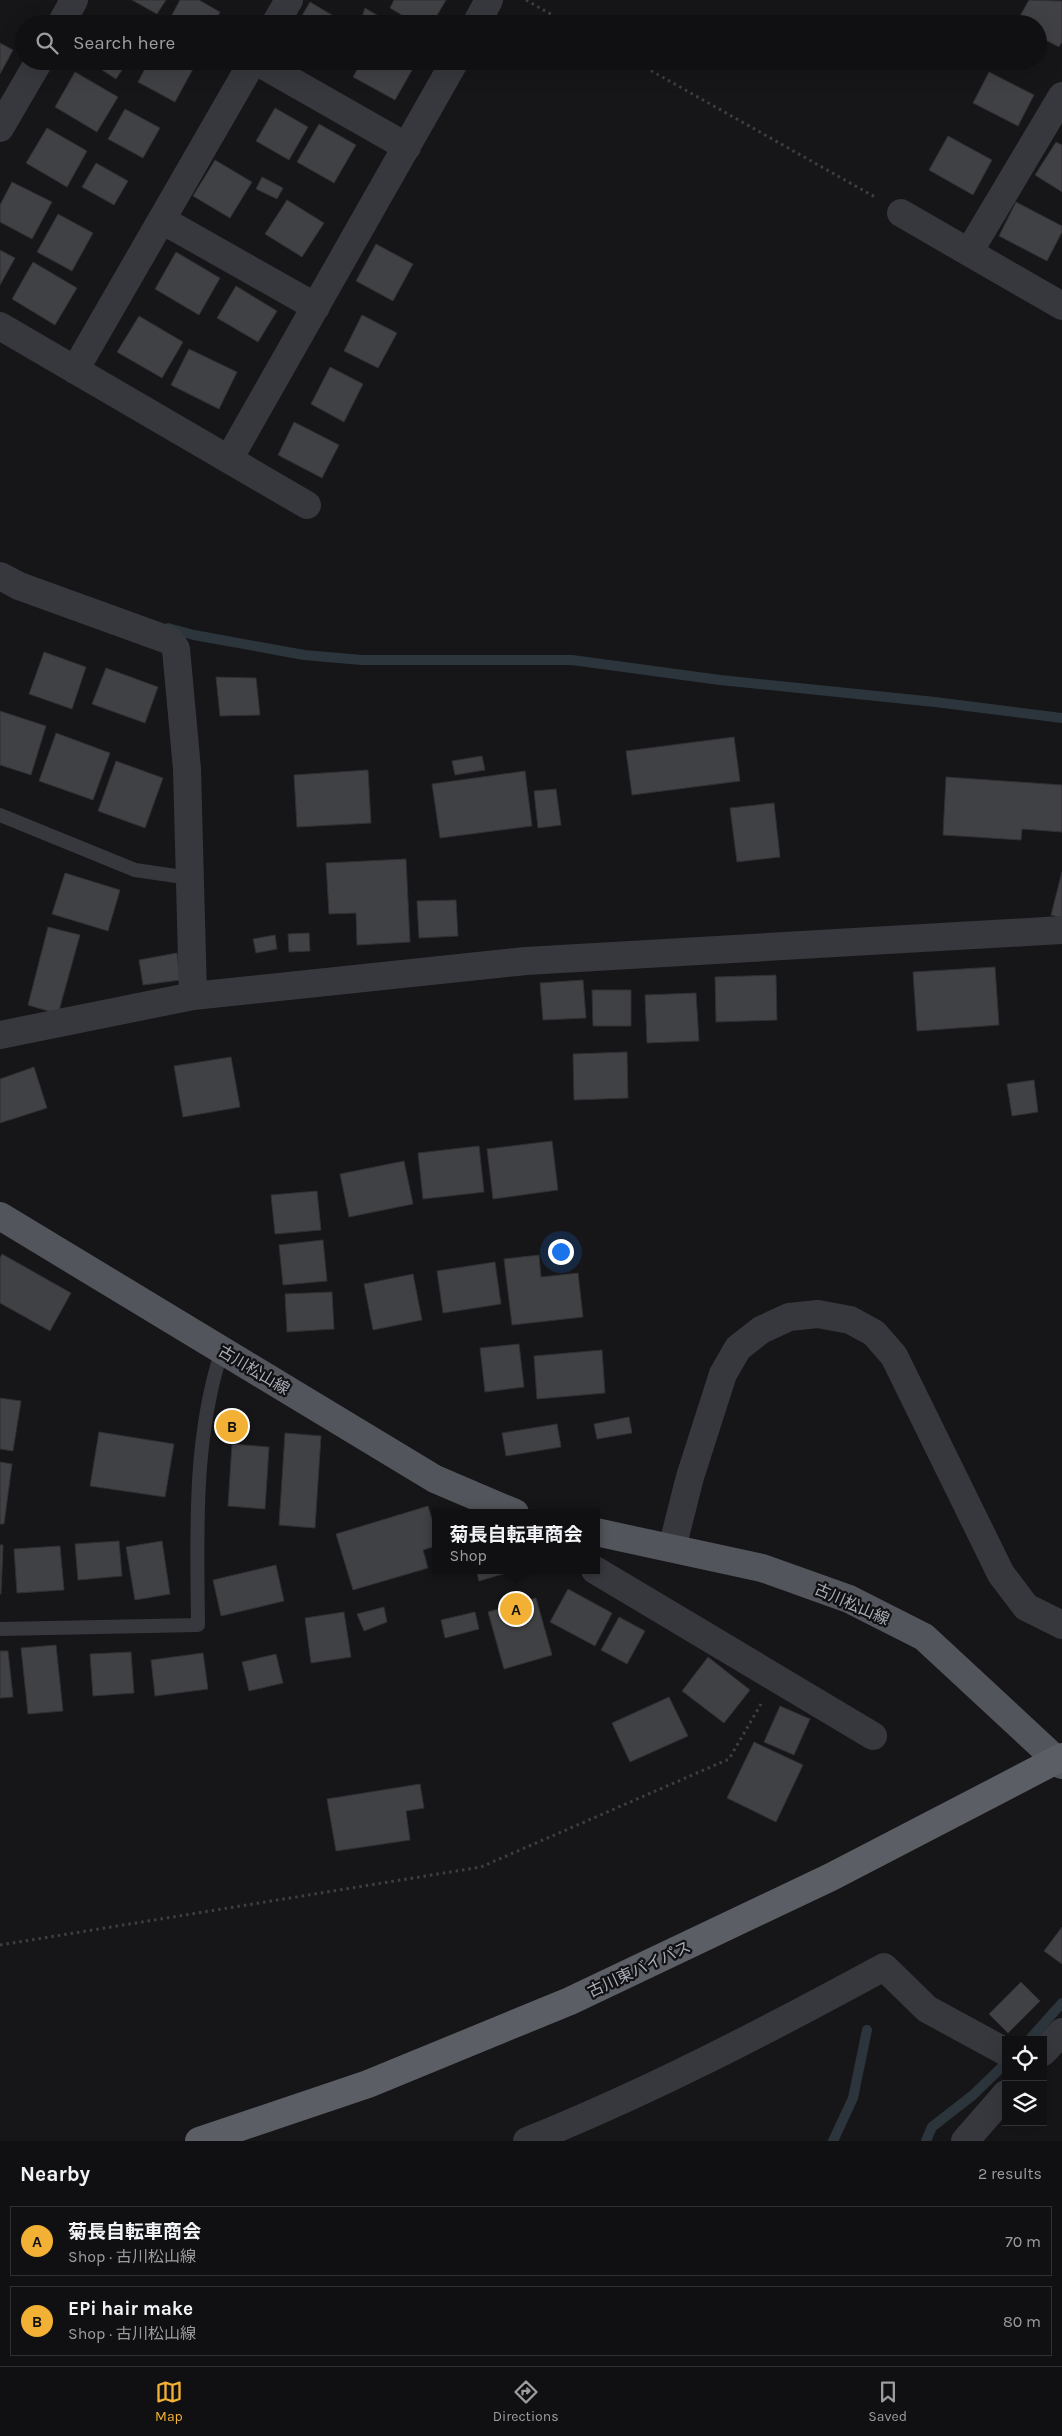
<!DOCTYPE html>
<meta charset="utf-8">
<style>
:root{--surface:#101012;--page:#19191b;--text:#f1f3f6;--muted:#9c9d9f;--line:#303032;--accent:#f2b134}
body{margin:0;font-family:Karla,"Noto Sans JP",sans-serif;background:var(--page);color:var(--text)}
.controls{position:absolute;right:15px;bottom:15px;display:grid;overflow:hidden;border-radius:0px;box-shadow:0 5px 20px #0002}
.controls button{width:45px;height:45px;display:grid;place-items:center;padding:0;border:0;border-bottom:1px solid var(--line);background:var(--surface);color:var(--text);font:25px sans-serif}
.you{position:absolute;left:560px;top:1251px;width:18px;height:18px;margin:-12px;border:4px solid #fff;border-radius:50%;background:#1a73e8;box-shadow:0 0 0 8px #1a73e833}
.badge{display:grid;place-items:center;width:32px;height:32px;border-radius:50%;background:var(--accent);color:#111;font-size:16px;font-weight:700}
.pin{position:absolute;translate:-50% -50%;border:2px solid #fff;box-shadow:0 1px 5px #0006}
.popup{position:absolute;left:432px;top:1509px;width:168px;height:65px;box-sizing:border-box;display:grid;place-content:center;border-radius:0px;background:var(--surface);filter:drop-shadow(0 1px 4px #0005);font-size:16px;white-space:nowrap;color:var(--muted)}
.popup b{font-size:19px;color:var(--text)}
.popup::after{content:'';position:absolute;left:50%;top:100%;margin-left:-10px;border:10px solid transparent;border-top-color:var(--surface)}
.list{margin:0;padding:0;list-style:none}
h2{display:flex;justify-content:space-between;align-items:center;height:65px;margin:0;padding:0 20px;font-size:21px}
h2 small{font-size:16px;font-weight:400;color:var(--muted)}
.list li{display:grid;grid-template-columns:32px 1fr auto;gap:15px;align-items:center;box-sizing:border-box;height:70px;margin:0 10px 10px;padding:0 10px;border:1px solid var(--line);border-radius:0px}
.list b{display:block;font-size:19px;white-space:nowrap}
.list p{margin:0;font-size:16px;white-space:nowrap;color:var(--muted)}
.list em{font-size:16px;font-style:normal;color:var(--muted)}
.icon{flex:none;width:28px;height:28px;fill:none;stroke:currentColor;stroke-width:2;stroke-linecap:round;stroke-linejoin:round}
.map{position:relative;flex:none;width:1062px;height:2141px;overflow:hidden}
.search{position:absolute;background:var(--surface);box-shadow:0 5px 20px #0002;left:15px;right:15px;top:15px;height:55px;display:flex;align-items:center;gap:12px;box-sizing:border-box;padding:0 18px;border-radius:28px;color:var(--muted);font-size:19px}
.sheet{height:225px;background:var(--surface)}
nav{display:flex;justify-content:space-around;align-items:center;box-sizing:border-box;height:70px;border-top:1px solid var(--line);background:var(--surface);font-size:14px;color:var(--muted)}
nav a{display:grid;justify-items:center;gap:2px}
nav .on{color:var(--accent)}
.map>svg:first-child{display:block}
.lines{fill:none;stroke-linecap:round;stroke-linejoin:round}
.stream{stroke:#2c353c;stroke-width:10}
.building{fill:#404145;stroke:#303034}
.path{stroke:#3d3f44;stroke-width:3;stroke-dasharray:2.5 4;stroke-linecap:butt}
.service{stroke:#37383d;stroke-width:14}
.minor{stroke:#37383d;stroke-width:28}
.tertiary{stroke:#37383d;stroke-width:28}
.primary{stroke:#53555c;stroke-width:28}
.trunk{stroke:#5b5e65;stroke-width:28}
.labels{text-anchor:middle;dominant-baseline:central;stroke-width:4.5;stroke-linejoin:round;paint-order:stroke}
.street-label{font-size:16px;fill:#a8adb8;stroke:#111113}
</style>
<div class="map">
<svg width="1062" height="2141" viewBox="0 0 1062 2141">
<rect width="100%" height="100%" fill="#161618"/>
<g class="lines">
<path class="stream" d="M168,628l26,7 110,20 58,5h210l148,20 215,22 127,16
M1029,2040l33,-37
M833,2141l20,-43 14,-68
M926,2141l6,-14 41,-32 33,-32"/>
</g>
<path class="building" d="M132,0h34l-9,14z
M180,0h19l21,12 -6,12h-47z
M394,0h52l-14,24h-15l-27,-16z
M1029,0l33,1v41l-3,5 -21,-11v-12l-22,-1z
M310,2l37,22h-50z
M365,8l25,15v1h-22l-7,-4z
M105,18l9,6h-12z
M0,43l13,7 -13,24z
M88,61h40l-12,18z
M149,61h34l11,6 -19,35 -37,-20z
M362,61h52l2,2 -21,37 -42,-23z
M75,72l43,25 -21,35 -42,-25z
M989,72l45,23 -16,31 -45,-23z
M275,108l33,19 -19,33 -33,-19z
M125,109l35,19 -17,30 -35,-19z
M319,124l37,21 -22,38 -37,-21z
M47,128l40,23 -20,36 -41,-24z
M948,136l44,24 -19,35 -44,-25z
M1056,142l6,3v47l-27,-17z
M215,160l37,22 -22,36 -37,-22z
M96,163l32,18 -14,24 -32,-18z
M262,177l21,11 -6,11 -21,-10z
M12,182l40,20 -20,37 -32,-17v-17z
M287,200l37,23 -22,34 -37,-23z
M1016,202l46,24v6l-15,29 -48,-25z
M58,214l35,19 -21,38 -35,-19z
M376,244l37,20 -20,37 -37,-20z
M0,250l15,8 -15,27z
M176,252l44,26 -21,37 -44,-26z
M33,262l44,26 -22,37 -43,-26z
M236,286l41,25 -19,31 -41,-24z
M362,315l35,18 -19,35 -34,-17z
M139,316l44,26 -21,36 -45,-26z
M189,349l48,23 -18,37 -48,-24z
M330,367l33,17 -19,38 -33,-18z
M294,422l45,23 -17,33 -44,-23z
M44,652l42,15 -14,42 -43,-15z
M106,668l52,19 -13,36 -53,-19z
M216,677l40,1 4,37 -40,1z
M0,711l46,15 -15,49 -31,-10z
M56,733l54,20 -17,47 -54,-19z
M734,737l6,44 -108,14 -6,-44z
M482,756l3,14 -30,5 -3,-14z
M116,761l47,17 -18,50 -47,-17z
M368,770l3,53 -74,4 -3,-52z
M525,771l7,55 -92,12 -8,-54z
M946,777l116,8v47l-40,-3 -1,11 -78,-5z
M556,789l5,36 -23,3 -4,-37z
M774,803l6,54 -43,5 -7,-54z
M406,859l4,83 -53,3 -1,-32 -27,1 -3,-51z
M1062,872v46l-11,-3z
M65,873l55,17 -12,41 -56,-17z
M456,900l2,36 -39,2 -2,-37z
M48,927l32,8 -22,79 -30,-9z
M309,933l1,18 -21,1 -1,-18z
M275,935l2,14 -21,4 -3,-14z
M177,953l3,27 -37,5 -4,-25z
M995,967l4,58 -82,6 -4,-59z
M776,975l1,45 -61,2 -1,-45z
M583,980l3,38 -43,2 -3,-37z
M592,990h39v36h-38z
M696,993l3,48 -52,2 -2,-48z
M627,1052l1,46 -54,2 -1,-46z
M231,1057l9,50 -57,10 -9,-51z
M34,1067l13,41 -47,15v-44z
M1034,1080l4,32 -26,4 -5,-32z
M552,1141l6,49 -65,9 -6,-50z
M479,1146l5,46 -61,7 -5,-46z
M404,1161l9,43 -64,13 -9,-43z
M317,1191l4,39 -46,4 -4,-39z
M323,1240l4,41 -44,4 -4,-40z
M2,1254l69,39 -21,38 -50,-28v-45z
M539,1255l2,22 37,-4 5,44 -71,8 -8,-66z
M495,1262l6,42 -58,9 -6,-42z
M413,1274l9,46 -49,10 -9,-46z
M332,1292l2,37 -47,3 -2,-38z
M519,1344l5,43 -39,5 -5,-44z
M602,1350l3,43 -68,6 -3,-43z
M0,1398l21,3 -8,50 -13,-2z
M629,1417l3,16 -35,6 -3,-15z
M557,1424l4,23 -55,9 -4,-23z
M99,1432l75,12 -9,53 -75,-11z
M285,1433l36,3 -6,92 -36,-3z
M232,1444l37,3 -4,62 -37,-3z
M0,1462l12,2 -8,60h-4z
M428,1506l8,26v14l-13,4 5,18 -75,22 -17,-56z
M119,1541l3,35 -44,4 -3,-36z
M162,1541l8,53 -35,6 -9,-53z
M0,1545h3l-2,49h-1z
M60,1546l4,44 -47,3 -3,-44z
M276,1565l8,36 -63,15 -8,-36z
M476,1570h41l-38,11z
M568,1589l44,24 -17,33 -45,-24z
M536,1598l16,57 -48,14 -16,-57z
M384,1607l3,15 -23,9 -7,-17z
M344,1612l7,45 -40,6 -6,-45z
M475,1612l4,17 -34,9 -4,-18z
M619,1617l26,14 -18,33 -26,-14z
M56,1645l7,66 -35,3 -7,-66z
M0,1651h8l5,46 -13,1z
M131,1652l3,41 -41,3 -3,-42z
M203,1653l5,36 -53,7 -4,-36z
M276,1654l7,29 -34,8 -7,-29z
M708,1657l42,33 -26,33 -42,-32z
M669,1697l19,39 -58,26 -18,-39z
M780,1706l30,13 -16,36 -30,-13z
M754,1742l49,23 -27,57 -49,-24z
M420,1784l4,24 -18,3 4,29 -74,11 -9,-52z
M1062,1927v37l-18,-13z
M1021,1982l19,19 -32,32 -19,-19z"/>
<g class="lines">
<path class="path" d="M526,0l42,24
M634,61l241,136
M0,1945l481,-78 248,-108 32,-55"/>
<path class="service" d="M0,815l135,55 55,8
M0,1629l198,-4c-1,-92 -5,-187 24,-275"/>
<path class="minor" d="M61,24l13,-24
M275,24l14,-24
M476,24l13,-24
M256,61l151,86
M0,128l39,-67
M901,213l161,93
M162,220l154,87
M969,252l93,-156
M0,326l307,179
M75,370l178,-309
M229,459l226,-398
M0,576l19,10 152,55 5,8 11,120 6,227
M0,1035l193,-39 333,-35 536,-31
M595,1570l278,166
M1043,2052l19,-20
M527,2141c122,-49 241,-111 357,-174l43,42 79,43
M965,2141l41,-47"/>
<path class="tertiary" d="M672,1548l18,-71 33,-103 15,-26 23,-18 28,-13 29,-3 32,6 24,13 20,23 107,218 25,33 36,18"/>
<path class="primary" d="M0,1216l435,263 80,34
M596,1532l166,36 87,31 75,38 138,128"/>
<path class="trunk" d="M199,2141l169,-57 202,-83 261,-124 231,-120"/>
</g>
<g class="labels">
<g class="street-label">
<text transform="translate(254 1370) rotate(31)">古川松山線</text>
<text transform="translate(852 1604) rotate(24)">古川松山線</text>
<text transform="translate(639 1969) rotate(-25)">古川東バイパス</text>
</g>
</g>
</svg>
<div class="controls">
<button><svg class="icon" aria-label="locate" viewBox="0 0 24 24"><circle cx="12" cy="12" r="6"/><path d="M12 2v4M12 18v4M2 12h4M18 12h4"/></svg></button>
<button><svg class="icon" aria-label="layers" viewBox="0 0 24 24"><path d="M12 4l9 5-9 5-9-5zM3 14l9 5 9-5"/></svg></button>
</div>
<div class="you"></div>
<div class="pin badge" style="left:516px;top:1609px">A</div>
<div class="popup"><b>菊長自転車商会</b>Shop</div>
<div class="pin badge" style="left:232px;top:1426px">B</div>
<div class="search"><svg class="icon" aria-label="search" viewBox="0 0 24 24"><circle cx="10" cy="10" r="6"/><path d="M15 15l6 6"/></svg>Search here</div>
</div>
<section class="sheet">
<h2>Nearby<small>2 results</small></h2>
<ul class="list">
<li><span class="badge">A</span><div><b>菊長自転車商会</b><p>Shop · 古川松山線</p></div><em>70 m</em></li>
<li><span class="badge">B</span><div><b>EPi hair make</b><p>Shop · 古川松山線</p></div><em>80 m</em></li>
</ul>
</section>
<nav>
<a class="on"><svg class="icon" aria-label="map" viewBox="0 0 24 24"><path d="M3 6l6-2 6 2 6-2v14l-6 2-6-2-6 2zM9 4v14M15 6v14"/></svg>Map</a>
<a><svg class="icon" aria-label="directions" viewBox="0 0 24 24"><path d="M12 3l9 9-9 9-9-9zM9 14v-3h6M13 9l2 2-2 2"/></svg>Directions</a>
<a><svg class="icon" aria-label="saved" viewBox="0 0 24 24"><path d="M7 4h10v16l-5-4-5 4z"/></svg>Saved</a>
</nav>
